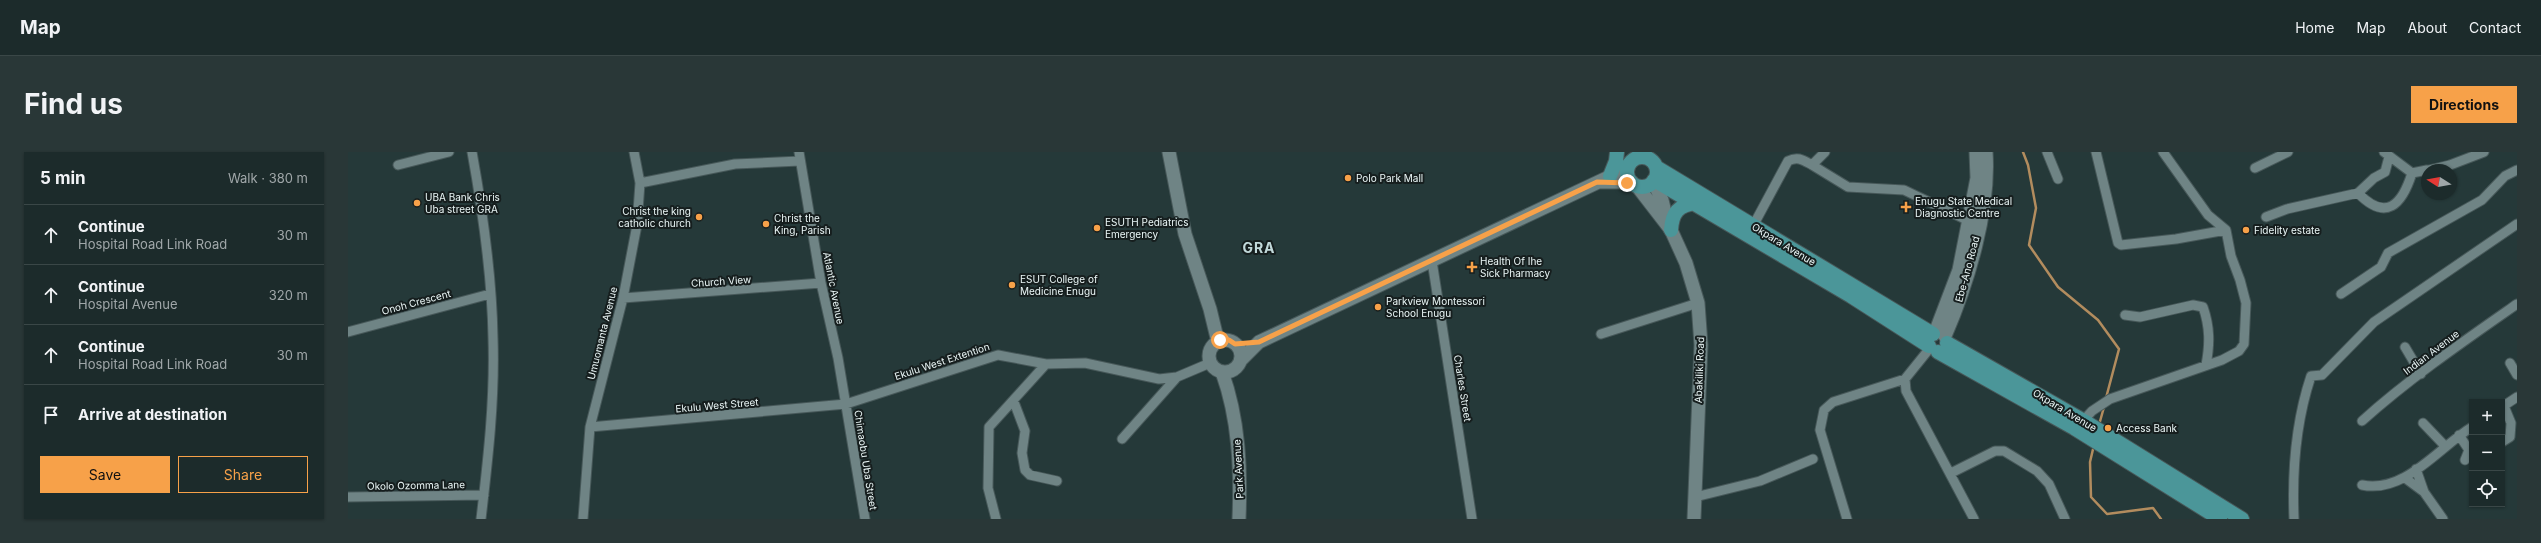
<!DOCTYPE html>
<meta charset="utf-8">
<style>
:root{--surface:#1c2b2b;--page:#293737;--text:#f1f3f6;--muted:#a0a7a9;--line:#3a4747;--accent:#f7a149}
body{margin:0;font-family:Inter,sans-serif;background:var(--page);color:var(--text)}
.controls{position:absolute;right:12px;bottom:12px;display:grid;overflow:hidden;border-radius:0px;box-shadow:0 1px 3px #0004}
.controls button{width:36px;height:36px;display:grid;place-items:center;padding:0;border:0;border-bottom:1px solid var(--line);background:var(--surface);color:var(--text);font:20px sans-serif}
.compass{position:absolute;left:2073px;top:12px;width:36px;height:36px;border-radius:50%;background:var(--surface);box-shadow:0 1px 3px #0004;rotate:281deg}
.stop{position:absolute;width:12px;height:12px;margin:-9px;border:3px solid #f7a149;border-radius:50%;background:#fff}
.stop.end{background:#f7a149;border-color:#fff;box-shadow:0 1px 4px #0008}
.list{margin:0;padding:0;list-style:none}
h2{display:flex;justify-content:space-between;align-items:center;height:52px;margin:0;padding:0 16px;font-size:17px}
h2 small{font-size:13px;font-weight:400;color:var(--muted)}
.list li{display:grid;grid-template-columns:26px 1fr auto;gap:12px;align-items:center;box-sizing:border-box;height:60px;padding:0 16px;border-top:1px solid var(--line)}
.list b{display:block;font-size:15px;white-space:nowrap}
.list p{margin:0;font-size:13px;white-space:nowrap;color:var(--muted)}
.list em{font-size:13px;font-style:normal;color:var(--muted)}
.actions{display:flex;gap:8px;padding:12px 16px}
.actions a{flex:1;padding:9px 0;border:1px solid var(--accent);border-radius:0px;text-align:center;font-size:14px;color:var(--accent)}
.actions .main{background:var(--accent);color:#111}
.icon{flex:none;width:22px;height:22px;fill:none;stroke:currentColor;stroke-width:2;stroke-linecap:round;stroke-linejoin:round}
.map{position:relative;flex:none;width:2169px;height:367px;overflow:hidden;border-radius:0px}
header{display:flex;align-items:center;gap:24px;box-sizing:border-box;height:56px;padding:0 20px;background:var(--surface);border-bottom:1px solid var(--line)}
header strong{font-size:19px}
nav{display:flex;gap:22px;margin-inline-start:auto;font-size:14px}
.intro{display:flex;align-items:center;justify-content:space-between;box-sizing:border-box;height:96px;padding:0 24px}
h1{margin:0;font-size:28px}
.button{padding:10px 18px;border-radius:0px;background:var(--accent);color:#111;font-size:14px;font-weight:700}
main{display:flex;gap:24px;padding:0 24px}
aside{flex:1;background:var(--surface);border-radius:0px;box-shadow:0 1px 3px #0004}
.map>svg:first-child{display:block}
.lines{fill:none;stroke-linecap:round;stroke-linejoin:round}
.stream{stroke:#b28c5e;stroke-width:2.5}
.street-casing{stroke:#475859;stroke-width:11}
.secondary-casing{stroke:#475859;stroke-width:15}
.primary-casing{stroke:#475859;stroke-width:16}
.street{stroke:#6f8485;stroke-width:9}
.secondary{stroke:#6f8485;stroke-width:13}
.primary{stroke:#4b9699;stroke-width:14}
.route{stroke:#f7a149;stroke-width:5}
.poi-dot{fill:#f7a149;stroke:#161e1e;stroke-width:1.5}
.labels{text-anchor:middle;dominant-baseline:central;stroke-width:4;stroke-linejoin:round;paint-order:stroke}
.poi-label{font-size:10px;fill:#ebf7f7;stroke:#161e1e;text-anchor:start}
.street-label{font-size:10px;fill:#ebf7f7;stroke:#161e1e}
.district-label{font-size:14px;font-weight:bold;letter-spacing:1px;fill:#c1d8d9;stroke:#161e1e}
</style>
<header>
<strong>Map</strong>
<nav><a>Home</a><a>Map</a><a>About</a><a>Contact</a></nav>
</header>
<div class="intro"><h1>Find us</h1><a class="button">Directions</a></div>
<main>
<aside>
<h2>5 min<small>Walk · 380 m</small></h2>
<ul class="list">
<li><svg class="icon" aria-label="ahead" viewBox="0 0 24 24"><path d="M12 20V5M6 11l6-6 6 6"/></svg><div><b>Continue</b><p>Hospital Road Link Road</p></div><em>30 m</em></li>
<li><svg class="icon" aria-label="ahead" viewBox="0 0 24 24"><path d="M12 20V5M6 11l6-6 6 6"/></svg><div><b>Continue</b><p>Hospital Avenue</p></div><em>320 m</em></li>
<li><svg class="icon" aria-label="ahead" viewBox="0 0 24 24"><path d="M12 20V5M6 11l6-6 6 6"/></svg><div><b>Continue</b><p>Hospital Road Link Road</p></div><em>30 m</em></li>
<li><svg class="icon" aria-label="arrive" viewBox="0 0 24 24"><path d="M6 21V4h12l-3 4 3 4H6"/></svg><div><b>Arrive at destination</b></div></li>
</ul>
<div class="actions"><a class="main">Save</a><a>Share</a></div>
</aside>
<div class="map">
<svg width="2169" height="367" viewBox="0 0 2169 367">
<rect width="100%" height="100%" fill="#253939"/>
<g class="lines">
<path class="stream" d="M1675,0l5,13 8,43 -7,37 29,42 40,33 21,29 -13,49
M1751,273l5,-18
M1746,293l-4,17 1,35 16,17 46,-6 8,11"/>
<defs>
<path id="street" d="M124,0c11,61 20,124 21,186 2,61 -5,121 -12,181
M451,0l22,131 17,75 27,161
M1699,0l11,27
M1748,0l22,91 3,2 55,-6 50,-9
M2036,0l28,21 15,-3
M50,13l51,-13
M1464,13l36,22 56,3 65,31
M1907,16l33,-16
M2081,18l21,-5 34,-13
M292,31l95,-19 65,-3
M2010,41c28,29 44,12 54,-20
M1918,65l21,-8 71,-16 16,-15 11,-6 4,-15
M1405,74l35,-65c10,-5 15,-1 24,4l13,-13
M1084,109l40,258
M1993,142l40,-27 7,-14 94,-53 23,-24 12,-6
M275,146l198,-15
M1777,163l15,2 53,-12 10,2c7,20 7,37 3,58
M0,180l142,-38
M1253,182l97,-31
M2057,195l16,27
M1582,196l-25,31 1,12 68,128
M2162,211l7,12
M666,250l11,29 -3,22 3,17 5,5 27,6
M2154,255l15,-10
M2014,269c48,-43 102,-80 155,-117
M1733,271l11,-12 18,-12 112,-39 17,-9 5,-7 2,-41 -6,-23 -9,-24 -5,-26 -18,-15 -45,-63
M2075,271l22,23
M242,275l256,-23 152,-49 48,9 39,-1 74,16 18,-2 33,-14
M2111,283l10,15 -4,10
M774,287l55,-62
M2154,290l8,-5 1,-14 -7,-17
M2068,317l8,23
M1603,321l44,-22h9l33,20 12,13 16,35
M2057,326l19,14 19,27
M2014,333c43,9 77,-38 110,-58
M0,345l136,-2
M1347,345l65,-16 53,-22
M235,367l7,-92 33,-129 14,-73 3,-42 -6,-31
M648,367l-8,-31 1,-61 57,-63
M1499,367l-27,-89 4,-20 9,-8 72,-23
M1946,367c-2,-47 2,-98 17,-143l11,-1 52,-53 143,-98"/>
<path id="secondary" d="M821,0l16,82 25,75 8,33
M1305,29l9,19 6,25
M1253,30h31
M1289,34l34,44 15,33 12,40 3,42 -7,174
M1587,181l24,-63 18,-92 -1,-26
M1597,184c23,-53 45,-126 41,-184
M861 204a16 16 0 1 1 32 0a16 16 0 1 1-32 0Z
M893,208l18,-18 369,-174
M874,220c17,47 19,97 17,147"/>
<path id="primary" d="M1279 20a15 15 0 1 1 30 0a15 15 0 1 1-30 0Z
M1308,15l277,167
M1262,24l6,-15 1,-9
M1306,28l197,116 78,50
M1323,78c1,-17 7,-25 25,-27
M1599,191l137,78 158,98
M1590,200l136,76 146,91"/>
</defs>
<use href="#street" class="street-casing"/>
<use href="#secondary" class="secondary-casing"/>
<use href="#primary" class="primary-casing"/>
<use href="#street" class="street"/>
<use href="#secondary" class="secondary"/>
<use href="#primary" class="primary"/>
</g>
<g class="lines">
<path class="route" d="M872,188h9l6,4 24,-2 338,-160 30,1"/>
</g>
<g class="poi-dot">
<circle cx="1000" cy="26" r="4"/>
<circle cx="69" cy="51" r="4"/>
<path d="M1556 49h4v4h4v4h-4v4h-4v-4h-4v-4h4z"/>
<circle cx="351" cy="65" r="4"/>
<circle cx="418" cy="72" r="4"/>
<circle cx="749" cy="76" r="4"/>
<circle cx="1898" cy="78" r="4"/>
<path d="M1122 109h4v4h4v4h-4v4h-4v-4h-4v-4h4z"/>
<circle cx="664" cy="133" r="4"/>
<circle cx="1030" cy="155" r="4"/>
<circle cx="1760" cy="276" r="4"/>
</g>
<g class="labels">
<g class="poi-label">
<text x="1008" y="26">Polo Park Mall</text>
<text x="77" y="45">UBA Bank Chris<tspan x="77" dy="12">Uba street GRA</tspan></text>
<text x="1567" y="49">Enugu State Medical<tspan x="1567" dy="12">Diagnostic Centre</tspan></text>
<text x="343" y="59" text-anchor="end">Christ the king<tspan x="343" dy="12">catholic church</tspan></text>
<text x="426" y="66">Christ the<tspan x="426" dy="12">King, Parish</tspan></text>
<text x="757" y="70">ESUTH Pediatrics<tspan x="757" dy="12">Emergency</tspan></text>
<text x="1906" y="78">Fidelity estate</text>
<text x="1132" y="109">Health Of Ihe<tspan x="1132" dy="12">Sick Pharmacy</tspan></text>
<text x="672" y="127">ESUT College of<tspan x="672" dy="12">Medicine Enugu</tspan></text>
<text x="1038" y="149">Parkview Montessori<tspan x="1038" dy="12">School Enugu</tspan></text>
<text x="1768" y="276">Access Bank</text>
</g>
<g class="street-label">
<text transform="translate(1436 92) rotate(31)">Okpara Avenue</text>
<text transform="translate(1619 117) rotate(-75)">Ebe-Ano Road</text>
<text transform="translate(373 129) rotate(-4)">Church View</text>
<text transform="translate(486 136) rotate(79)">Atlantic Avenue</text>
<text transform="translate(68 150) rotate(-15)">Onoh Crescent</text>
<text transform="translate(254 181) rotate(-76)">Umuomanta Avenue</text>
<text transform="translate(2083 200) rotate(-37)">Indian Avenue</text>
<text transform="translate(594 209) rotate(-18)">Ekulu West Extention</text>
<text transform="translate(1351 218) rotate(-88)">Abakiliki Road</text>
<text transform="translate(1115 236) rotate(81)">Charles Street</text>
<text transform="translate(369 253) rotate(-5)">Ekulu West Street</text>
<text transform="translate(1717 258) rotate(31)">Okpara Avenue</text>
<text transform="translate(518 308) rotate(81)">Chimaobu Uba Street</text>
<text transform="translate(890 317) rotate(-93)">Park Avenue</text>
<text transform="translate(68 333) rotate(-1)">Okolo Ozomma Lane</text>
</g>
<g class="district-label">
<text x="911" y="95">GRA</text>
</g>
</g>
</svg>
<div class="controls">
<button>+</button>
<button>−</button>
<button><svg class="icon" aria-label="locate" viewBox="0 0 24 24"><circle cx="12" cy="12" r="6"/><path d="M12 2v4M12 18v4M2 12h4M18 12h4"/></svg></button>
</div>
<svg class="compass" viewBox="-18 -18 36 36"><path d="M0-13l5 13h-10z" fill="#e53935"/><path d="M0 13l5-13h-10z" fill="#a0a7a9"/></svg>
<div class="stop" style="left:872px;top:188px"></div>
<div class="stop end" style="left:1279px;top:31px"></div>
</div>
</main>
